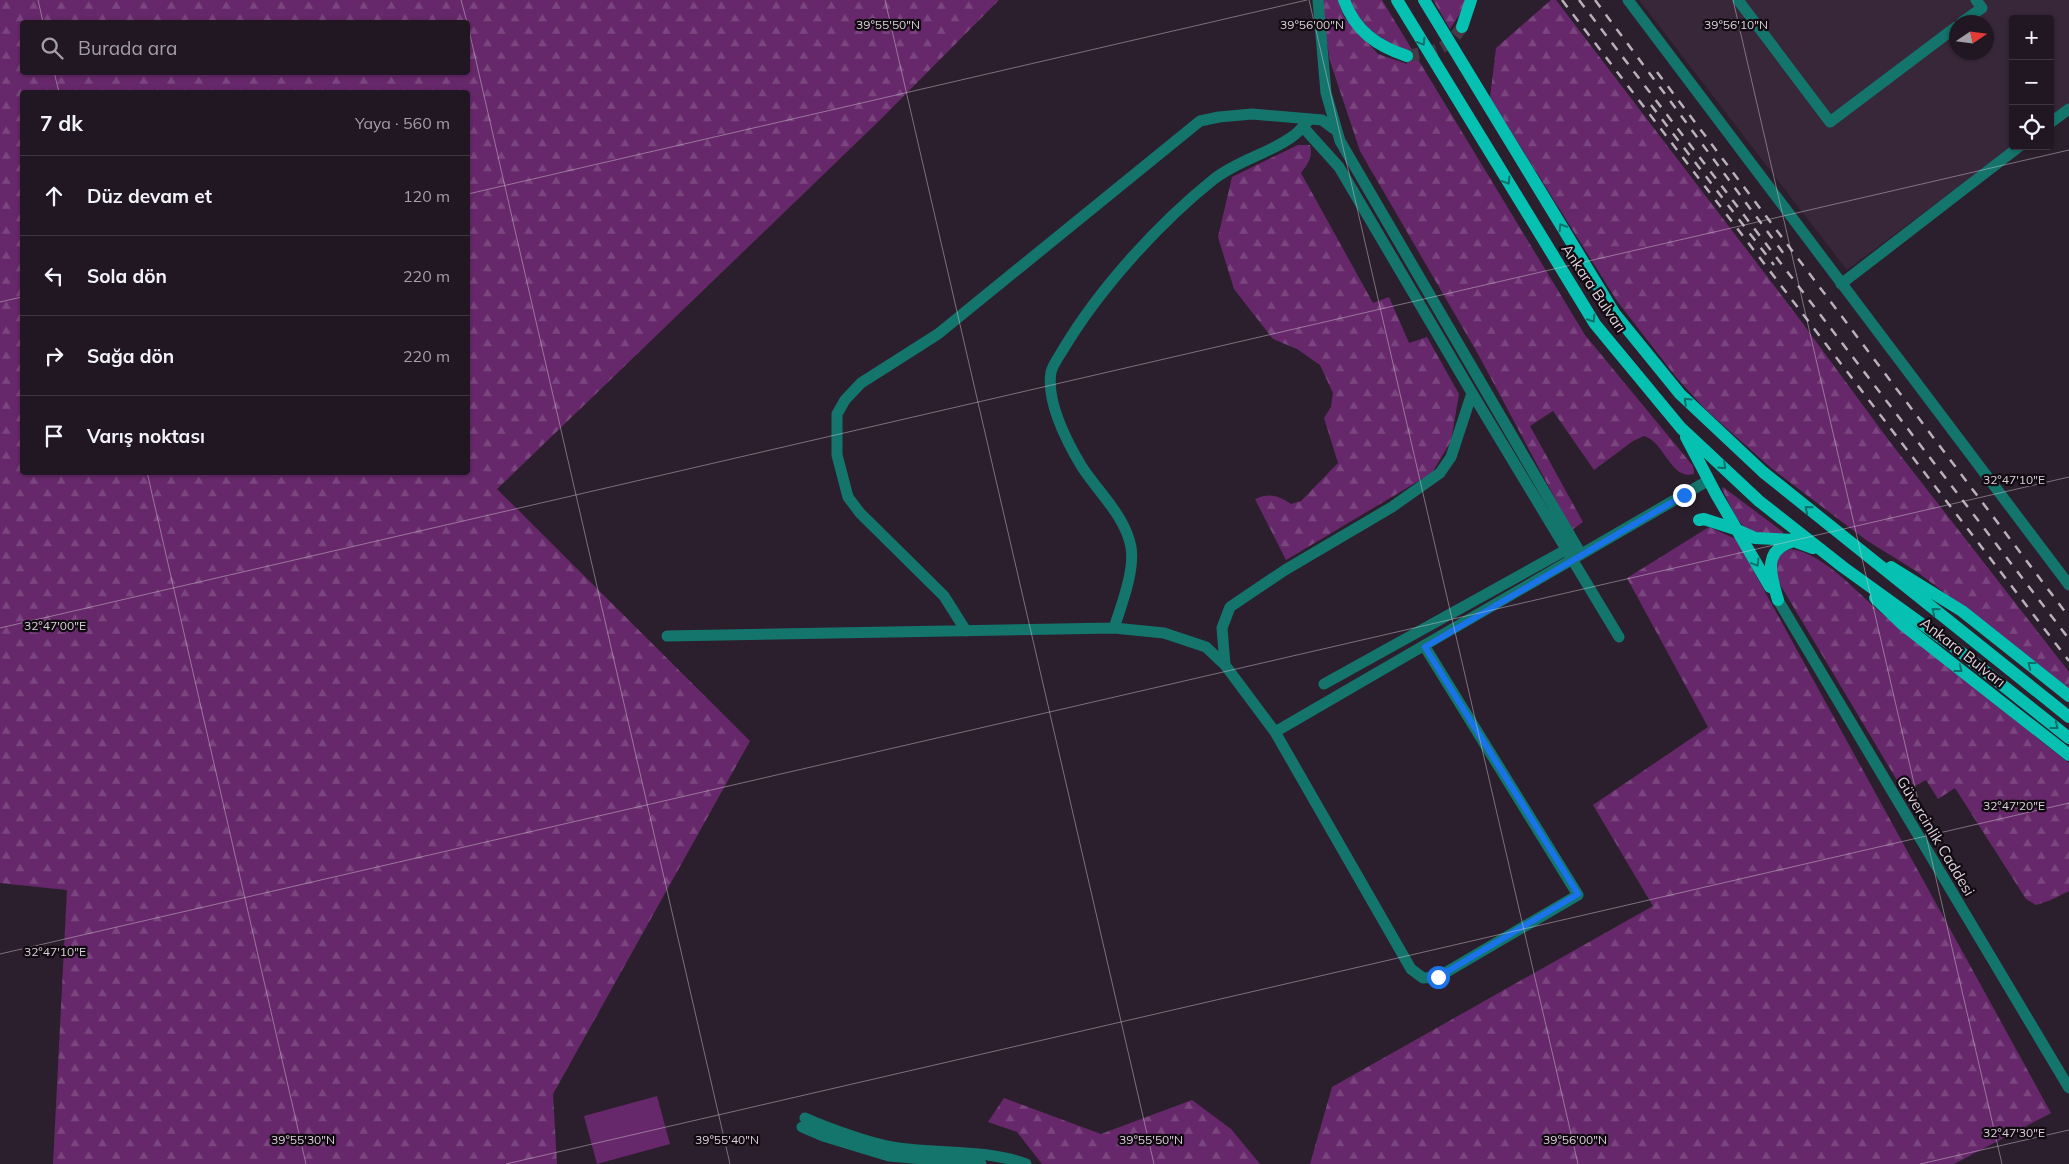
<!DOCTYPE html>
<html lang="tr">
<meta charset="utf-8">
<style>
:root{--surface:#211722;--page:#29202a;--text:#f1f3f6;--muted:#a29fa5;--line:#3e3640}
body{margin:0;font-family:Mulish,sans-serif;background:var(--page);color:var(--text)}
.controls{position:absolute;right:15px;top:15px;display:grid;overflow:hidden;border-radius:5px;box-shadow:0 1px 4px #0004}
.controls button{width:45px;height:45px;display:grid;place-items:center;padding:0;border:0;border-bottom:1px solid var(--line);background:var(--surface);color:var(--text);font:25px sans-serif}
.compass{position:absolute;left:1949px;top:15px;width:45px;height:45px;border-radius:50%;background:var(--surface);box-shadow:0 1px 4px #0004;rotate:77deg}
.stop{position:absolute;width:15px;height:15px;margin:-11px;border:4px solid #1a73e8;border-radius:50%;background:#fff}
.stop.end{background:#1a73e8;border-color:#fff;box-shadow:0 1px 5px #0008}
.list{margin:0;padding:0;list-style:none}
h2{display:flex;justify-content:space-between;align-items:center;height:65px;margin:0;padding:0 20px;font-size:21px}
h2 small{font-size:16px;font-weight:400;color:var(--muted)}
.list li{display:grid;grid-template-columns:32px 1fr auto;gap:15px;align-items:center;box-sizing:border-box;height:80px;padding:0 20px;border-top:1px solid var(--line)}
.list b{display:block;font-size:19px;white-space:nowrap}
.list em{font-size:16px;font-style:normal;color:var(--muted)}
.icon{flex:none;width:28px;height:28px;fill:none;stroke:currentColor;stroke-width:2;stroke-linecap:round;stroke-linejoin:round}
.map{position:relative;flex:none;width:2069px;height:1164px;overflow:hidden}
.search{position:absolute;background:var(--surface);box-shadow:0 1px 4px #0004;left:20px;top:20px;width:450px;height:55px;display:flex;align-items:center;gap:12px;box-sizing:border-box;padding:0 18px;border-radius:5px;color:var(--muted);font-size:19px}
.panel{position:absolute;background:var(--surface);box-shadow:0 1px 4px #0004;left:20px;top:90px;width:450px;height:385px;border-radius:5px}
.map>svg:first-child{display:block}
.built{fill:#382639;fill-rule:evenodd}
.forest{fill:url(#forest-firs);fill-rule:evenodd}
.pitch{fill:#66286a}
.lines{fill:none;stroke-linecap:round;stroke-linejoin:round}
.major-tunnel{stroke:#463a47;stroke-width:12;stroke-dasharray:12 6;stroke-linecap:butt}
.minor{stroke:#14756d;stroke-width:11}
.major{stroke:#06c0b2;stroke-width:12}
.rail{stroke:#b9b0ba;stroke-width:2.5;stroke-dasharray:9 9;stroke-linecap:butt}
.oneway{stroke:#0b6f6a}
.route{stroke:#1a73e8;stroke-width:6}
.ticks{fill:none;stroke:#dbd2db;stroke-width:1;stroke-opacity:0.45}
.labels{text-anchor:middle;dominant-baseline:central;stroke-width:4.5;stroke-linejoin:round;paint-order:stroke}
.street-label{font-size:15px;fill:#dbd2db;stroke:#110b11}
.ticks-label{font-size:12px;text-anchor:middle;fill:#dbd2db;stroke:#110b11;stroke-width:4.5;stroke-linejoin:round;paint-order:stroke}
</style>
<div class="map">
<svg width="2069" height="1164" viewBox="0 0 2069 1164">
<defs>
<pattern id="forest-firs" width="22" height="20" patternUnits="userSpaceOnUse" patternTransform="scale(1.25)"><rect width="22" height="20" fill="#66286a"/><path d="M5 1l3.5 6h-7zM16 11l3.5 6h-7z" fill="#7b467f"/></pattern>
</defs>
<rect width="100%" height="100%" fill="#2c1f2d"/>
<path class="built" d="M1639,0h430v104l-19,14v-99h-37v127l-166,124zM1956,22h30v30h-30z"/>
<path class="forest" d="M0,0h999l-118,119 -384,370 253,252 -197,353 4,70h-504l14,-274 -67,-7zM22,22h446v50h-446zM468,92v380h-446v-380z
M1320,0h18l6,17 34,37 29,10 -1,-13c-27,-14 -44,-22 -56,-51h32l203,335 108,131 1,8c-23,7 -30,-33 -50,-38l-11,5 -39,29 -41,-59 -23,15 53,96 -11,8 -94,-176 -118,-203 -30,-90z
M1433,0h33l-1,6 -15,23z
M1551,0h5l239,313 95,129 179,230v16l-153,-117 -50,-31 -95,-72 -66,-59 -29,-32 -59,-76 -127,-203 6,-50z
M1298,145h12c3,12 -2,19 -9,28l72,130 16,-6 20,46 18,-6 32,57 -8,47 -19,32 -146,87 -31,-61c15,-6 22,-4 36,5l10,-3 37,-38 -14,-45 7,-11 2,-14 -13,-28 -23,-16 -24,-10 -39,-50 -16,-52 14,-60z
M1723,487l60,45v2c-8,0 -20,2 -28,0 -16,-4 -26,-32 -33,-45z
M1709,527l27,12 315,574 -97,51h-644l22,-77 321,-181 -60,-101 115,-78 -81,-149z
M1791,549c33,4 70,48 95,68 61,49 122,98 183,146v128l-18,9 -15,5 -10,-6 -71,-111 -17,11 -12,-19 -22,12 -129,-216c1,-14 1,-21 16,-27z
M1004,1098l97,36 91,-34 39,29 29,35h-218l-25,-32 -29,-10z"/>
<path class="pitch" d="M657,1096l13,48 -73,20 -13,-48z"/>
<g class="lines">
<path class="major-tunnel" d="M1407,56c29,-6 37,-3 55,-29"/>
<path class="minor" d="M1318,0l8,93 14,48 241,413
M1628,0l441,585
M1738,0l92,122 126,-95
M1962,22l20,-14 -6,-8
M2050,123l19,-14
M1303,127l36,40 133,226 147,244
M1841,284l179,-138
M1778,600l291,488
M1114,628c7,-22 21,-57 17,-81 -6,-31 -32,-54 -49,-80 -15,-25 -36,-65 -31,-95 2,-8 9,-17 13,-24 36,-60 95,-125 150,-169 26,-20 55,-25 79,-43 6,-4 11,-11 16,-16
M966,631l-22,-35 -84,-83 -12,-16 -11,-42v-41l8,-14 16,-17 77,-49 262,-213 19,-4 33,-3 70,6 15,11
M667,636l447,-8 50,5 42,14 19,18 50,67 136,237 12,9 15,-1 140,-82 -153,-248
M1225,665l-3,-37 8,-21 55,-37 107,-63 48,-34 11,-16 21,-64
M1324,684l247,-137
M1275,732l434,-252
M805,1118c22,10 64,25 87,29 45,8 91,1 134,17
M802,1127l21,9 66,20 92,8"/>
<path class="major" d="M1344,0c11,31 33,46 63,56
M1397,0l198,324 86,104 78,73 84,66 119,86 107,85
M1424,0l191,314 65,80 83,78 306,245
M1462,27l9,-27
M1686,437l30,57 54,93
M1699,520l5,-1 31,10 20,9 40,2
M1891,567l71,44 107,85
M1875,598l27,26 167,131
M1778,600c-7,-24 -17,-50 16,-59l19,7"/>
<path class="rail" d="M1562,0l507,661
M1579,0l490,639
M1595,0l192,258
M1657,72l412,545
M1651,105l123,160"/>
</g>
<defs><path id="oneway-chevron" d="M-2-3.5L2.5 0L-2 3.5" fill="none" stroke-width="1.6" stroke-linecap="round" stroke-linejoin="round" transform="scale(1.25)"/></defs>
<g class="oneway">
<use href="#oneway-chevron" transform="translate(1422 42) rotate(59)"/>
<use href="#oneway-chevron" transform="translate(1507 181) rotate(59)"/>
<use href="#oneway-chevron" transform="translate(1562 227) rotate(-122)"/>
<use href="#oneway-chevron" transform="translate(1592 319) rotate(57)"/>
<use href="#oneway-chevron" transform="translate(1687 401) rotate(-137)"/>
<use href="#oneway-chevron" transform="translate(1723 466) rotate(43)"/>
<use href="#oneway-chevron" transform="translate(1808 509) rotate(-141)"/>
<use href="#oneway-chevron" transform="translate(1756 563) rotate(59)"/>
<use href="#oneway-chevron" transform="translate(1935 611) rotate(-141)"/>
<use href="#oneway-chevron" transform="translate(2031 665) rotate(-142)"/>
<use href="#oneway-chevron" transform="translate(1959 669) rotate(38)"/>
<use href="#oneway-chevron" transform="translate(2055 726) rotate(38)"/>
</g>
<g class="lines">
<path class="route" d="M1438,977l140,-83 -153,-247 259,-152"/>
</g>
<path class="ticks" d="M38,0l5,22M461,0l6,22M885,0l269,1164M1309,0l269,1164M1733,0l269,1164M468,26l262,1138M54,72l5,20M468,194l839,-194M0,302l22,-5M147,472l159,692M0,628l2069,-478M0,954l2069,-477M506,1164l1563,-361M1920,1164l149,-34"/>
<g class="labels">
<g class="street-label">
<text transform="translate(1594 288) rotate(56)">Ankara Bulvarı</text>
<text transform="translate(1963 652) rotate(38)">Ankara Bulvarı</text>
<text transform="translate(1936 836) rotate(59)">Güvercinlik Caddesi</text>
</g>
</g>
<g class="ticks-label">
<text x="888" y="29">39°55'50"N</text>
<text x="1312" y="29">39°56'00"N</text>
<text x="1736" y="29">39°56'10"N</text>
<text x="2014" y="484">32°47'10"E</text>
<text x="55" y="630">32°47'00"E</text>
<text x="2014" y="810">32°47'20"E</text>
<text x="55" y="956">32°47'10"E</text>
<text x="2014" y="1137">32°47'30"E</text>
<text x="303" y="1144">39°55'30"N</text>
<text x="727" y="1144">39°55'40"N</text>
<text x="1151" y="1144">39°55'50"N</text>
<text x="1575" y="1144">39°56'00"N</text>
</g>
</svg>
<div class="controls">
<button>+</button>
<button>−</button>
<button><svg class="icon" aria-label="locate" viewBox="0 0 24 24"><circle cx="12" cy="12" r="6"/><path d="M12 2v4M12 18v4M2 12h4M18 12h4"/></svg></button>
</div>
<svg class="compass" viewBox="-18 -18 36 36"><path d="M0-13l5 13h-10z" fill="#e53935"/><path d="M0 13l5-13h-10z" fill="#a29fa5"/></svg>
<div class="stop" style="left:1438px;top:977px"></div>
<div class="stop end" style="left:1684px;top:495px"></div>
<div class="search"><svg class="icon" aria-label="search" viewBox="0 0 24 24"><circle cx="10" cy="10" r="6"/><path d="M15 15l6 6"/></svg>Burada ara</div>
<section class="panel">
<h2>7 dk<small>Yaya · 560 m</small></h2>
<ul class="list">
<li><svg class="icon" aria-label="ahead" viewBox="0 0 24 24"><path d="M12 20V5M6 11l6-6 6 6"/></svg><div><b>Düz devam et</b></div><em>120 m</em></li>
<li><svg class="icon" aria-label="left" viewBox="0 0 24 24"><path d="M17 20v-9H6M10 6l-5 5 5 5"/></svg><div><b>Sola dön</b></div><em>220 m</em></li>
<li><svg class="icon" aria-label="right" viewBox="0 0 24 24"><path d="M7 20v-9h11M14 6l5 5-5 5"/></svg><div><b>Sağa dön</b></div><em>220 m</em></li>
<li><svg class="icon" aria-label="arrive" viewBox="0 0 24 24"><path d="M6 21V4h12l-3 4 3 4H6"/></svg><div><b>Varış noktası</b></div></li>
</ul>
</section>
</div>
